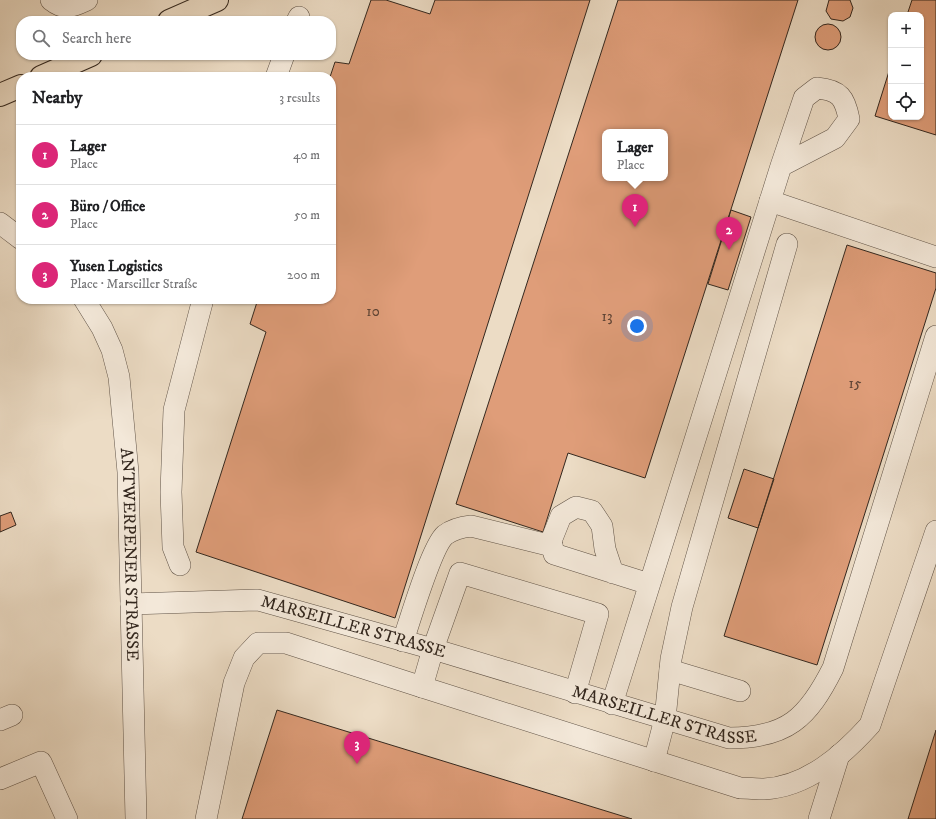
<!DOCTYPE html>
<meta charset="utf-8">
<style>
:root{--surface:#fff;--page:#f2f2f2;--text:#202124;--muted:#757577;--line:#e0e0e0;--accent:#db2777}
body{margin:0;font-family:"IM FELL DW Pica",serif;background:var(--page);color:var(--text)}
.controls{position:absolute;right:12px;top:12px;display:grid;overflow:hidden;border-radius:8px;box-shadow:0 1px 3px #0004}
.controls button{width:36px;height:36px;display:grid;place-items:center;padding:0;border:0;border-bottom:1px solid var(--line);background:var(--surface);color:var(--text);font:20px sans-serif}
.you{position:absolute;left:637px;top:326px;width:14px;height:14px;margin:-10px;border:3px solid #fff;border-radius:50%;background:#1a73e8;box-shadow:0 0 0 6px #1a73e833}
.badge{display:grid;place-items:center;width:26px;height:26px;border-radius:50%;background:var(--accent);color:#fff;font-size:13px;font-weight:700}
.pin{position:absolute;translate:-50% -33px;filter:drop-shadow(0 1px 2px #0008)}
.pin::after{content:'';position:absolute;top:21px;width:14px;height:12px;background:inherit;clip-path:polygon(0 0,100% 0,50% 100%)}
.popup{position:absolute;left:602px;top:129px;width:66px;height:52px;box-sizing:border-box;display:grid;place-content:center;border-radius:8px;background:var(--surface);filter:drop-shadow(0 1px 3px #0005);font-size:13px;white-space:nowrap;color:var(--muted)}
.popup b{font-size:15px;color:var(--text)}
.popup::after{content:'';position:absolute;left:50%;top:100%;margin-left:-8px;border:8px solid transparent;border-top-color:var(--surface)}
.list{margin:0;padding:0;list-style:none}
h2{display:flex;justify-content:space-between;align-items:center;height:52px;margin:0;padding:0 16px;font-size:17px}
h2 small{font-size:13px;font-weight:400;color:var(--muted)}
.list li{display:grid;grid-template-columns:26px 1fr auto;gap:12px;align-items:center;box-sizing:border-box;height:60px;padding:0 16px;border-top:1px solid var(--line)}
.list b{display:block;font-size:15px;white-space:nowrap}
.list p{margin:0;font-size:13px;white-space:nowrap;color:var(--muted)}
.list em{font-size:13px;font-style:normal;color:var(--muted)}
.icon{flex:none;width:22px;height:22px;fill:none;stroke:currentColor;stroke-width:2;stroke-linecap:round;stroke-linejoin:round}
.map{position:relative;flex:none;width:936px;height:819px;overflow:hidden}
.search{position:absolute;background:var(--surface);box-shadow:0 1px 3px #0004;left:16px;top:16px;width:320px;height:44px;display:flex;align-items:center;gap:10px;box-sizing:border-box;padding:0 14px;border-radius:16px;color:var(--muted);font-size:15px}
.panel{position:absolute;background:var(--surface);box-shadow:0 1px 3px #0004;left:16px;top:72px;width:320px;height:232px;border-radius:16px}
.map>svg:first-child{display:block}
.building{fill:#df9d79;stroke:#33271e;fill-rule:evenodd}
.lines{fill:none;stroke-linecap:round;stroke-linejoin:round}
.minor-casing{stroke:#615448;stroke-width:22}
.major-casing{stroke:#33271e;stroke-width:24}
.minor{stroke:#f3e8d9;stroke-width:21}
.major{stroke:#ecdcc5;stroke-width:22}
.labels{text-anchor:middle;dominant-baseline:central;stroke-width:4;stroke-linejoin:round;paint-order:stroke}
.number-label{font-size:15px;fill:#5e4435}
.street-label{font-size:17px;fill:#33271e;stroke:#f3e8d9}
</style>
<div class="map">
<svg width="936" height="819" viewBox="0 0 936 819">
<rect width="100%" height="100%" fill="#ecdcc5"/>
<filter id="stains"><feTurbulence type="fractalNoise" baseFrequency=".005" numOctaves="4"/><feColorMatrix values="0 0 0 0 .2 0 0 0 0 .09 0 0 0 0 .02 0 0 0 .5 -.17"/></filter>
<radialGradient id="worn" r=".72"><stop offset=".6" stop-color="#630" stop-opacity="0"/><stop offset="1" stop-color="#630" stop-opacity=".3"/></radialGradient>
<path class="building" d="M371,0h15l44,14 5,-14h155l-195,618 -199,-66 70,-220 -16,-8 8,-25h73l-1,-222 5,-15 14,2z
M618,0h180l-153,478 -77,-25 -25,79 -87,-28zM605,132h60v46h-60z
M829,0h21l3,8 -3,9 -7,4 -12,-2 -5,-8z
M912,0h24v135l-61,-19 16,-51v52h30v-102h-14z
M815 37a13 13 0 1 1 26 0a13 13 0 1 1-26 0Z
M731,210l20,7 -23,73 -20,-6z
M847,245l89,28v15l-119,377 -93,-29z
M744,469l30,10 -16,49 -30,-10z
M11,512l5,13 -16,7v-16z
M277,710l355,109h-390z
M936,730v89h-28z"/>
<g class="lines">
<defs>
<g id="minor">
<path d="M51,0c14,11 21,7 36,0"/>
<path d="M297,21l2,-4"/>
<path d="M276,77l8,-22"/>
<path d="M770,201l166,56"/>
<path d="M0,223l21,16"/>
<path id="s1" d="M84,299l18,29 10,22 7,27 9,95 8,347"/>
<path d="M180,565l-7,-18 -2,-55 3,-82 29,-111"/>
<path d="M613,573l-8,-24 -3,-23 -10,-15 -16,-4 -15,9 -10,25 3,13 95,30"/>
<path id="s2" d="M131,604l127,-4 175,49 296,89c58,0 79,-20 104,-70l103,-332"/>
<path d="M403,641c7,-21 29,-95 42,-106 8,-6 17,-8 26,-9l81,20"/>
<path d="M670,670l70,21"/>
<path d="M575,693l23,-79 -138,-41 -27,76 -11,38 318,101c8,0 16,1 24,1 43,-2 79,-34 106,-64l66,-194"/>
<path d="M612,704l169,-538 23,-68 13,-10c23,2 28,10 32,31l-14,19 -54,28"/>
<path d="M0,720l12,-5"/>
<path d="M654,761l11,-42 6,-60 11,-52 105,-363"/>
<path d="M0,779l41,-17 26,57"/>
<path d="M206,819l28,-136 10,-25 14,-15h28l136,44"/>
<path d="M819,819l20,-64"/>
</g>
<path id="major" d="M169,21l48,-21
M41,77l50,-22
M0,95l21,-9"/>
</defs>
<use href="#minor" class="minor-casing"/>
<use href="#major" class="major-casing"/>
<use href="#minor" class="minor"/>
<use href="#major" class="major"/>
</g>
<g class="labels">
<g class="number-label">
<text x="373" y="311">10</text>
<text x="607" y="316">13</text>
<text x="855" y="383">15</text>
</g>
<g class="street-label">
<text stroke="none"><textPath href="#s1" startOffset="264">ANTWERPENER STRASSE</textPath></text>
<text stroke="none"><textPath href="#s2" startOffset="226">MARSEILLER STRASSE</textPath></text>
<text stroke="none"><textPath href="#s2" startOffset="550">MARSEILLER STRASSE</textPath></text>
</g>
</g>
<rect width="100%" height="100%" filter="url(#stains)"/>
<rect width="100%" height="100%" fill="url(#worn)"/>
</svg>
<div class="controls">
<button>+</button>
<button>−</button>
<button><svg class="icon" aria-label="locate" viewBox="0 0 24 24"><circle cx="12" cy="12" r="6"/><path d="M12 2v4M12 18v4M2 12h4M18 12h4"/></svg></button>
</div>
<div class="you"></div>
<div class="pin badge" style="left:635px;top:227px">1</div>
<div class="popup"><b>Lager</b>Place</div>
<div class="pin badge" style="left:729px;top:250px">2</div>
<div class="pin badge" style="left:357px;top:764px">3</div>
<div class="search"><svg class="icon" aria-label="search" viewBox="0 0 24 24"><circle cx="10" cy="10" r="6"/><path d="M15 15l6 6"/></svg>Search here</div>
<section class="panel">
<h2>Nearby<small>3 results</small></h2>
<ul class="list">
<li><span class="badge">1</span><div><b>Lager</b><p>Place</p></div><em>40 m</em></li>
<li><span class="badge">2</span><div><b>Büro / Office</b><p>Place</p></div><em>50 m</em></li>
<li><span class="badge">3</span><div><b>Yusen Logistics</b><p>Place · Marseiller Straße</p></div><em>200 m</em></li>
</ul>
</section>
</div>
